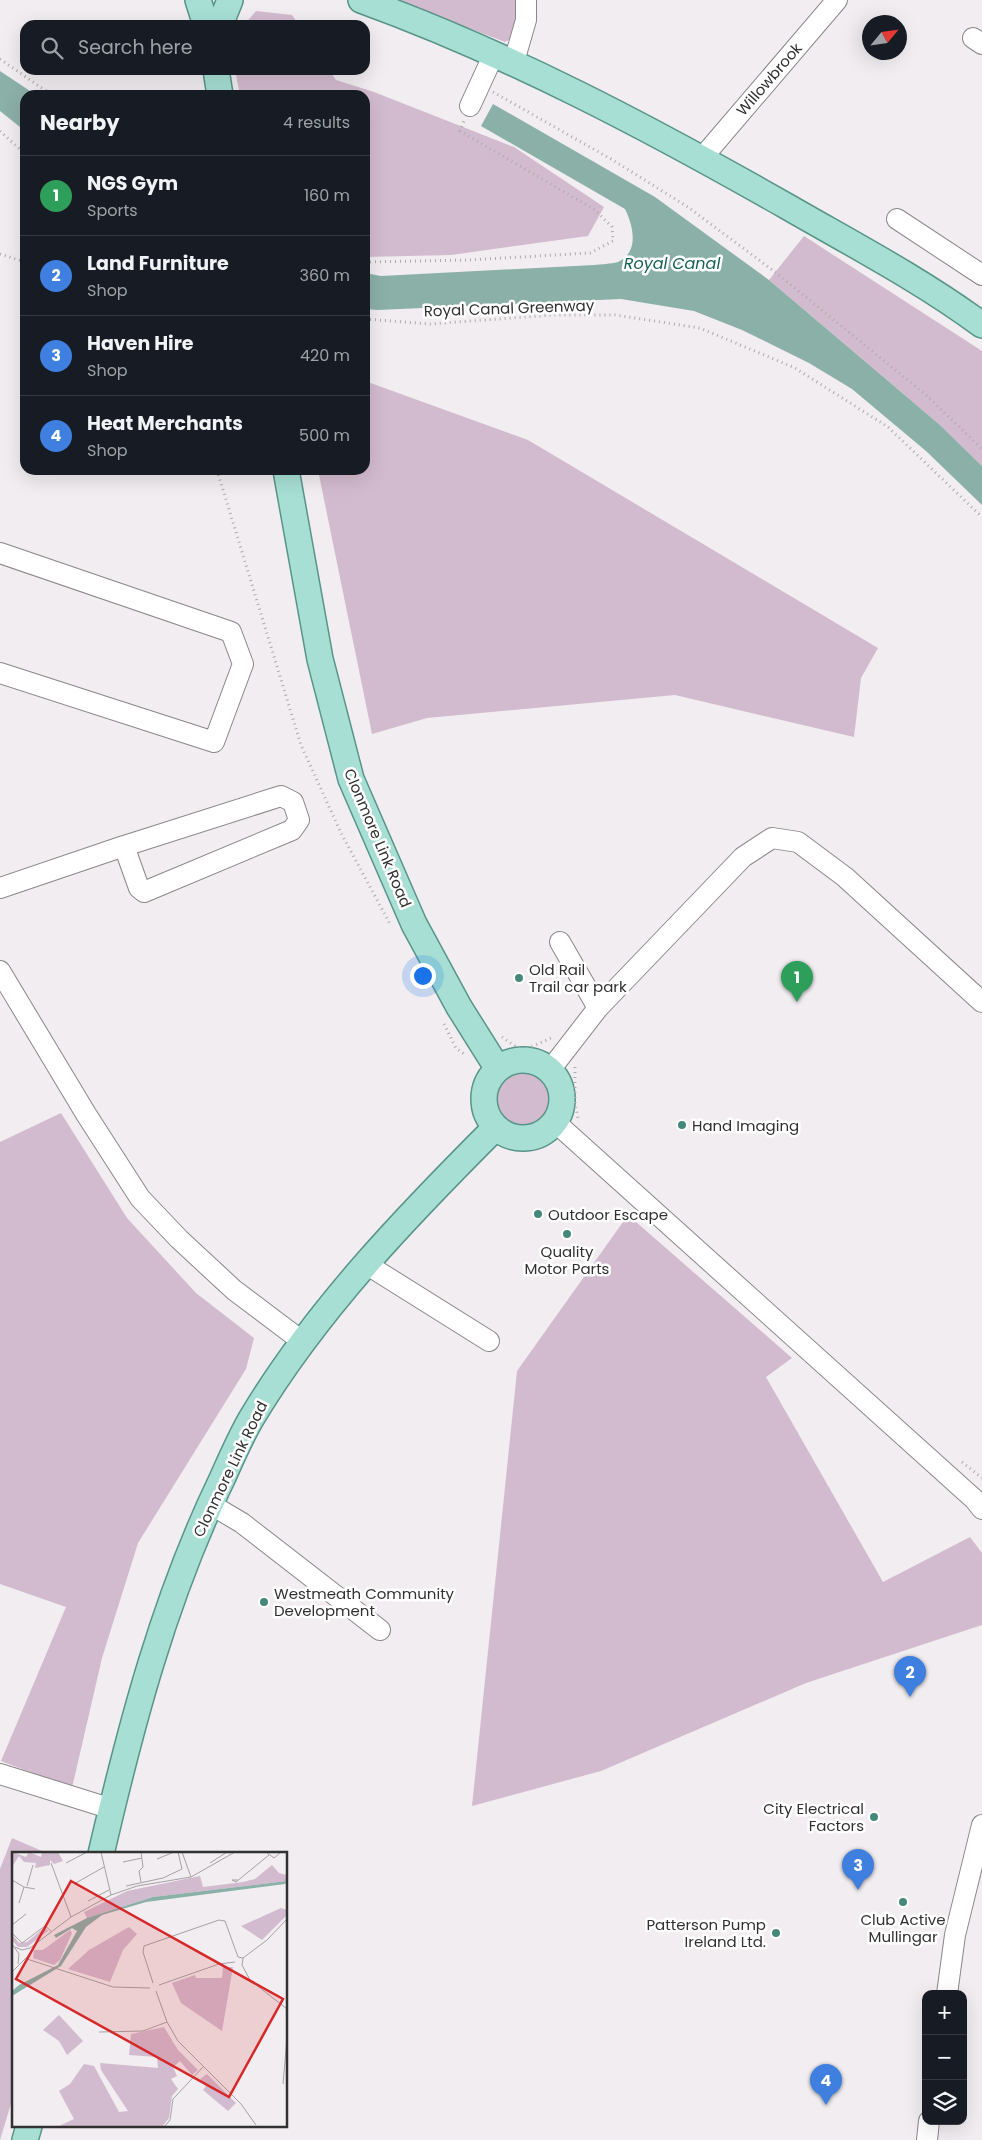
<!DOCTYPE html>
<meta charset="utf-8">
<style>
:root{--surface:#171b24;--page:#20242c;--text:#f1f3f6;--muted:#9ea1a6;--line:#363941;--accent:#45897c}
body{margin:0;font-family:Poppins,sans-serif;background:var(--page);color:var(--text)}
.controls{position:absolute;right:15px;bottom:15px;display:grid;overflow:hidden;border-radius:10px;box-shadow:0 5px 20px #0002}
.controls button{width:45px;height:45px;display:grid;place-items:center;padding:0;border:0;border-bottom:1px solid var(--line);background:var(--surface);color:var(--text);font:25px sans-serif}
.compass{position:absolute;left:862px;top:15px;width:45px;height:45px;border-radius:50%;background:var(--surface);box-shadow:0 5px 20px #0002;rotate:61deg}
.you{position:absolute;left:422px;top:975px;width:18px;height:18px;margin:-12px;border:4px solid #fff;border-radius:50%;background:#1a73e8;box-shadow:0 0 0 8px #1a73e833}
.badge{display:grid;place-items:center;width:32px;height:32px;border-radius:50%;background:var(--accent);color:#fff;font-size:16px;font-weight:700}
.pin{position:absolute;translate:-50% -41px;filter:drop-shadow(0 1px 2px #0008)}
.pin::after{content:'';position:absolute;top:26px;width:18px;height:15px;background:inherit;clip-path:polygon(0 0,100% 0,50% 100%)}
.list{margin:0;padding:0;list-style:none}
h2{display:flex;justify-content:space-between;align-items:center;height:65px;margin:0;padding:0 20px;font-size:21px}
h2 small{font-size:16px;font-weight:400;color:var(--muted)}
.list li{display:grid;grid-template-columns:32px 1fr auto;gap:15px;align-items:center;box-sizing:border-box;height:80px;padding:0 20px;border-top:1px solid var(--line)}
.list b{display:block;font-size:19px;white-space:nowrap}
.list p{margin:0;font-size:16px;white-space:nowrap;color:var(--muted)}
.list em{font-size:16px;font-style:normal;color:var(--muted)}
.icon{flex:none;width:28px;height:28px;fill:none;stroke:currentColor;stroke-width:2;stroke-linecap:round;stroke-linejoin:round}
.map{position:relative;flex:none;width:982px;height:2140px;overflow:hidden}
.search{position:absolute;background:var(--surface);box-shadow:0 5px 20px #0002;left:20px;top:20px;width:350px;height:55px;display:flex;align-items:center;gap:12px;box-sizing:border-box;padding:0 18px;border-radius:15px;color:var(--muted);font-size:19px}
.panel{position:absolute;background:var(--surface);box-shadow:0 5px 20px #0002;left:20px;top:90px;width:350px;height:385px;border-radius:15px}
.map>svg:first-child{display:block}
.green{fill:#d3bbcf}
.water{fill:#8bb0a8}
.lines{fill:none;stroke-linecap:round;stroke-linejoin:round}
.minor-casing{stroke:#8a8789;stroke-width:22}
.major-casing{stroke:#589489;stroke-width:28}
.path{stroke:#acaaac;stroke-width:3;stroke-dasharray:1 4;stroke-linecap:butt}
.minor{stroke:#fff;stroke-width:20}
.major{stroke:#a7dfd4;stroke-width:25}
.poi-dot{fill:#45897c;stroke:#fff;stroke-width:2}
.labels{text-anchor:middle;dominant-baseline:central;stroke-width:5;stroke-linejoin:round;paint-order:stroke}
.street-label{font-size:15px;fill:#323132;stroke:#fff}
.poi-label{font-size:15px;fill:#323132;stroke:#fff;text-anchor:start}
.water-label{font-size:16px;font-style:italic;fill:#166055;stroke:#fff}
.inset-road{fill:none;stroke:#a5a2a4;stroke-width:1}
.view{fill:#d62828;fill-opacity:0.15;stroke:#d62828;stroke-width:2.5}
.inset-edge{fill:none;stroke:#323132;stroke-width:2.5}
</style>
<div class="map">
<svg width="982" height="2140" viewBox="0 0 982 2140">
<rect width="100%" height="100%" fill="#f1edf0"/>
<path class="green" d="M395,0h121l4,14 -6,23 -9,5z
M256,11l36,4 7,10h-55z
M235,70h94l7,10 38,12 140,55 90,60 -16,29 -137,19 -86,2v-162h-125z
M804,236l178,115v115l-42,-41 -171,-145z
M365,381l163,59 350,208 -17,30 -7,59 -179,-42 -248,23 -55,16 -54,-264h47z
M493 1098a30 30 0 1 1 60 0a30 30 0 1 1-60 0Z
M61,1113l66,105 69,75 58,45 -8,31 -108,174 -36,115 -30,130 -71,-27 65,-154 -66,-23v-442z
M628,1215l164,143 -26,19 117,205 87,-45 12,16v72l-176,58 -205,88 -129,35 45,-435z
M12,1838l37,16h-35v240l-14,46v-271z"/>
<path class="water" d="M0,71l36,24h-11v36l-25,-20z
M493,104l162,93 114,83 171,145 42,41v39l-56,-54 -74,-62 -43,-26 -67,-33 -48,-19 -73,-12 -243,11 -13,-1v-36l16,3 213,-11c7,-1 17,-1 24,-3 22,-10 15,-37 7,-53l-144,-83z"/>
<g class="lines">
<defs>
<path id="minor" d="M973,38l9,6
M513,65l13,-45v-20
M470,106l23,-50
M702,158l135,-158
M897,219l85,56
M0,553l231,79 12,32 -29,78 -214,-69
M0,888l124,-42 16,-5 141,-45 12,6 6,18 -7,10 -148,62 -5,-4 -15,-42
M560,942l38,66
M0,971l86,143 54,84 39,41 55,51 69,52
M550,1070l48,-62 145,-151 29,-19 26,4 47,35 137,125
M555,1122l419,377 8,10
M366,1264l123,77
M210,1504l32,19 138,107
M0,1774l112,35
M947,1994l8,-59 27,-110
M927,2140l2,-19"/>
<path id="major" d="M198,0l8,25
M361,0c149,54 290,129 427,207 66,38 133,73 194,118
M220,25l10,-25
M216,70l4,25
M286,470l34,189 31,120 63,145 45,83 39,62
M484 1099a39 39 0 1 1 78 0a39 39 0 1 1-78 0Z
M101,1854c30,-129 63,-255 121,-375 9,-20 18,-41 29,-60 65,-109 156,-203 245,-292
M25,2140l4,-14"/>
</defs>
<use href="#minor" class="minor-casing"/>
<use href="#major" class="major-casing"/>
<path class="path" d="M0,59l52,36
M493,92l118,67 77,48 87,65 151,123 56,54
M0,131l25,23
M0,254l25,8
M365,262l103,-2 122,-7 23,-12 -1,-14 -17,-17 -135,-79 4,-10
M365,319l65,5 123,-9h62l85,13 95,40 93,59 94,90
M217,470l84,275 40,88 49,91
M444,1024l12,24 8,6
M502,1037l20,14 29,-13
M575,1067v36l3,15
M962,1462l20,16"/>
<use href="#minor" class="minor"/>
<use href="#major" class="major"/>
</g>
<g class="poi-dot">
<circle cx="519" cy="978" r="5"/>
<circle cx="682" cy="1125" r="5"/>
<circle cx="538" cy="1214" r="5"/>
<circle cx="567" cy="1234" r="5"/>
<circle cx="264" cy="1602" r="5"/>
<circle cx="874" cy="1817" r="5"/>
<circle cx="903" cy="1902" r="5"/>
<circle cx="776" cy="1933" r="5"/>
</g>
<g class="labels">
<g class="street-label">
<text transform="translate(769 79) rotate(-49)">Willowbrook</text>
<text transform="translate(509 308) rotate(-2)">Royal Canal Greenway</text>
<text transform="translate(378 838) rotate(67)">Clonmore Link Road</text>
<text transform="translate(230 1469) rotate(-64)">Clonmore Link Road</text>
</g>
<g class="poi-label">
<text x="529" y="969">Old Rail<tspan x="529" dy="17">Trail car park</tspan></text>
<text x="692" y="1125">Hand Imaging</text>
<text x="548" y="1214">Outdoor Escape</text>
<text x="567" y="1251" text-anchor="middle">Quality<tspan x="567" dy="17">Motor Parts</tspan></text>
<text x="274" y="1593">Westmeath Community<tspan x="274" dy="17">Development</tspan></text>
<text x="864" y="1808" text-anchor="end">City Electrical<tspan x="864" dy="17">Factors</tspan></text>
<text x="903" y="1919" text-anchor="middle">Club Active<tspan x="903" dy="17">Mullingar</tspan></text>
<text x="766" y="1924" text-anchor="end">Patterson Pump<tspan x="766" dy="17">Ireland Ltd.</tspan></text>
</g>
<g class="water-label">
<text x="672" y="263">Royal Canal</text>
</g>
</g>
<g transform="translate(12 1852)">
<rect width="275" height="275" fill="#f1edf0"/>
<path d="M1,0l13,5 3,-5 12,5 1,-5h16l5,9 -9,3 -4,-4v5l-15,3 1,-5 -12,-1 -5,-6 -7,11zM260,13l7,8 8,2v6l-134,16 -66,21 -3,-6 43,-21 73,-15 3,11 40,-5 12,-3zM269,56l6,2v5l-25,25 -21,-14zM33,75l3,4 -21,16h-9l-6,-7v-6l7,9 8,-1zM117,75l8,7 -14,16 -13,32 -42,-13 21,-19zM58,78l2,3 -12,27 -6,5 -21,-7 1,-8h9zM211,115h10l-11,64 -41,-28 -9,-20 23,-8 1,3h26zM47,163l24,26 -16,14 -8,-14 -16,-11zM152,175l14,23 20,20 -6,5 -12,-14 -7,6 4,9 -6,3 7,10 -6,7 -3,22 -7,9h-105l17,-8 -15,-28 11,-7 14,-20 10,2 25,46 9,-1 -27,-41 -1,-7 58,5 -1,-11 -28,-2 2,-21zM195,222l29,29 -8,8 -25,-21 3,-4 -6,-7z" fill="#d3bbcf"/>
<path d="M275,29l-2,3 -139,18 -44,13 -16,12 -25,39 -49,30v-5l7,-6 39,-20 19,-34 -5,-3 -16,10 -2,-3 33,-17 66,-21z" fill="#8bb0a8"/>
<path class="inset-road" d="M89,0l10,43M170,0l9,25M254,0l8,6 7,-6M145,7l17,-7M111,10l19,-4M39,11l20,54M54,11l21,-11M198,11l17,-11M0,28l12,7 11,2M226,28h-6l4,2 33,-27M129,30l-2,-11 4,-4 -2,-15M62,32l30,-17M15,34l6,-21M114,34l37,-8 19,-9 -4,-17M76,49l21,-11M7,51l5,-16M0,73l14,-11M0,81l10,10 23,-17 6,5M0,92l7,10 -1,10M3,95l7,3 8,-2 41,-31 40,-22 26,-9 54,-9 44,-25M226,105l5,1 24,-18 20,-21M231,106l-1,7 8,15 37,29M15,107l86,28 37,1M0,120l17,-17M141,131l-10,-31 1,-6 75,-26 6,1 13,36M147,133l60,-21 16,-2M144,139l11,31 11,19 63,63 15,21M87,180l44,-1 24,-9M271,232l4,-46M152,275l6,-7 3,-21 30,-32"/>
<path class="view" d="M59,29l212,118 -54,98 -213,-118z"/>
<rect width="275" height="275" class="inset-edge"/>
</g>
</svg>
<div class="controls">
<button>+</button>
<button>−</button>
<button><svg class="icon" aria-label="layers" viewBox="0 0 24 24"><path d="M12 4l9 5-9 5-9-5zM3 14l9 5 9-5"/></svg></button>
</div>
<svg class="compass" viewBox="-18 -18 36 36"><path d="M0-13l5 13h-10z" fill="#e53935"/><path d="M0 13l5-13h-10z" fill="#9ea1a6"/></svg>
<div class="you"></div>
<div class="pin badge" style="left:797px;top:1002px;background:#2e9e5b">1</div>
<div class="pin badge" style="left:910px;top:1697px;background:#3f7fe0">2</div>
<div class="pin badge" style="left:858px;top:1890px;background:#3f7fe0">3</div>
<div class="pin badge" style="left:826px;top:2105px;background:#3f7fe0">4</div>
<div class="search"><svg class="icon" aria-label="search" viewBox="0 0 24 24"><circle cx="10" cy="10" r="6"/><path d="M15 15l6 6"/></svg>Search here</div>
<section class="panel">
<h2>Nearby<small>4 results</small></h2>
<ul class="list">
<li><span class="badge" style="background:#2e9e5b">1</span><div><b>NGS Gym</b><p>Sports</p></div><em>160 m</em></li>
<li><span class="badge" style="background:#3f7fe0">2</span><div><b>Land Furniture</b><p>Shop</p></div><em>360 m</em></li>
<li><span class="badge" style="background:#3f7fe0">3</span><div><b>Haven Hire</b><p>Shop</p></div><em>420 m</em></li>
<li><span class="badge" style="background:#3f7fe0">4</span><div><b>Heat Merchants</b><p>Shop</p></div><em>500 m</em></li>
</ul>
</section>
</div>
